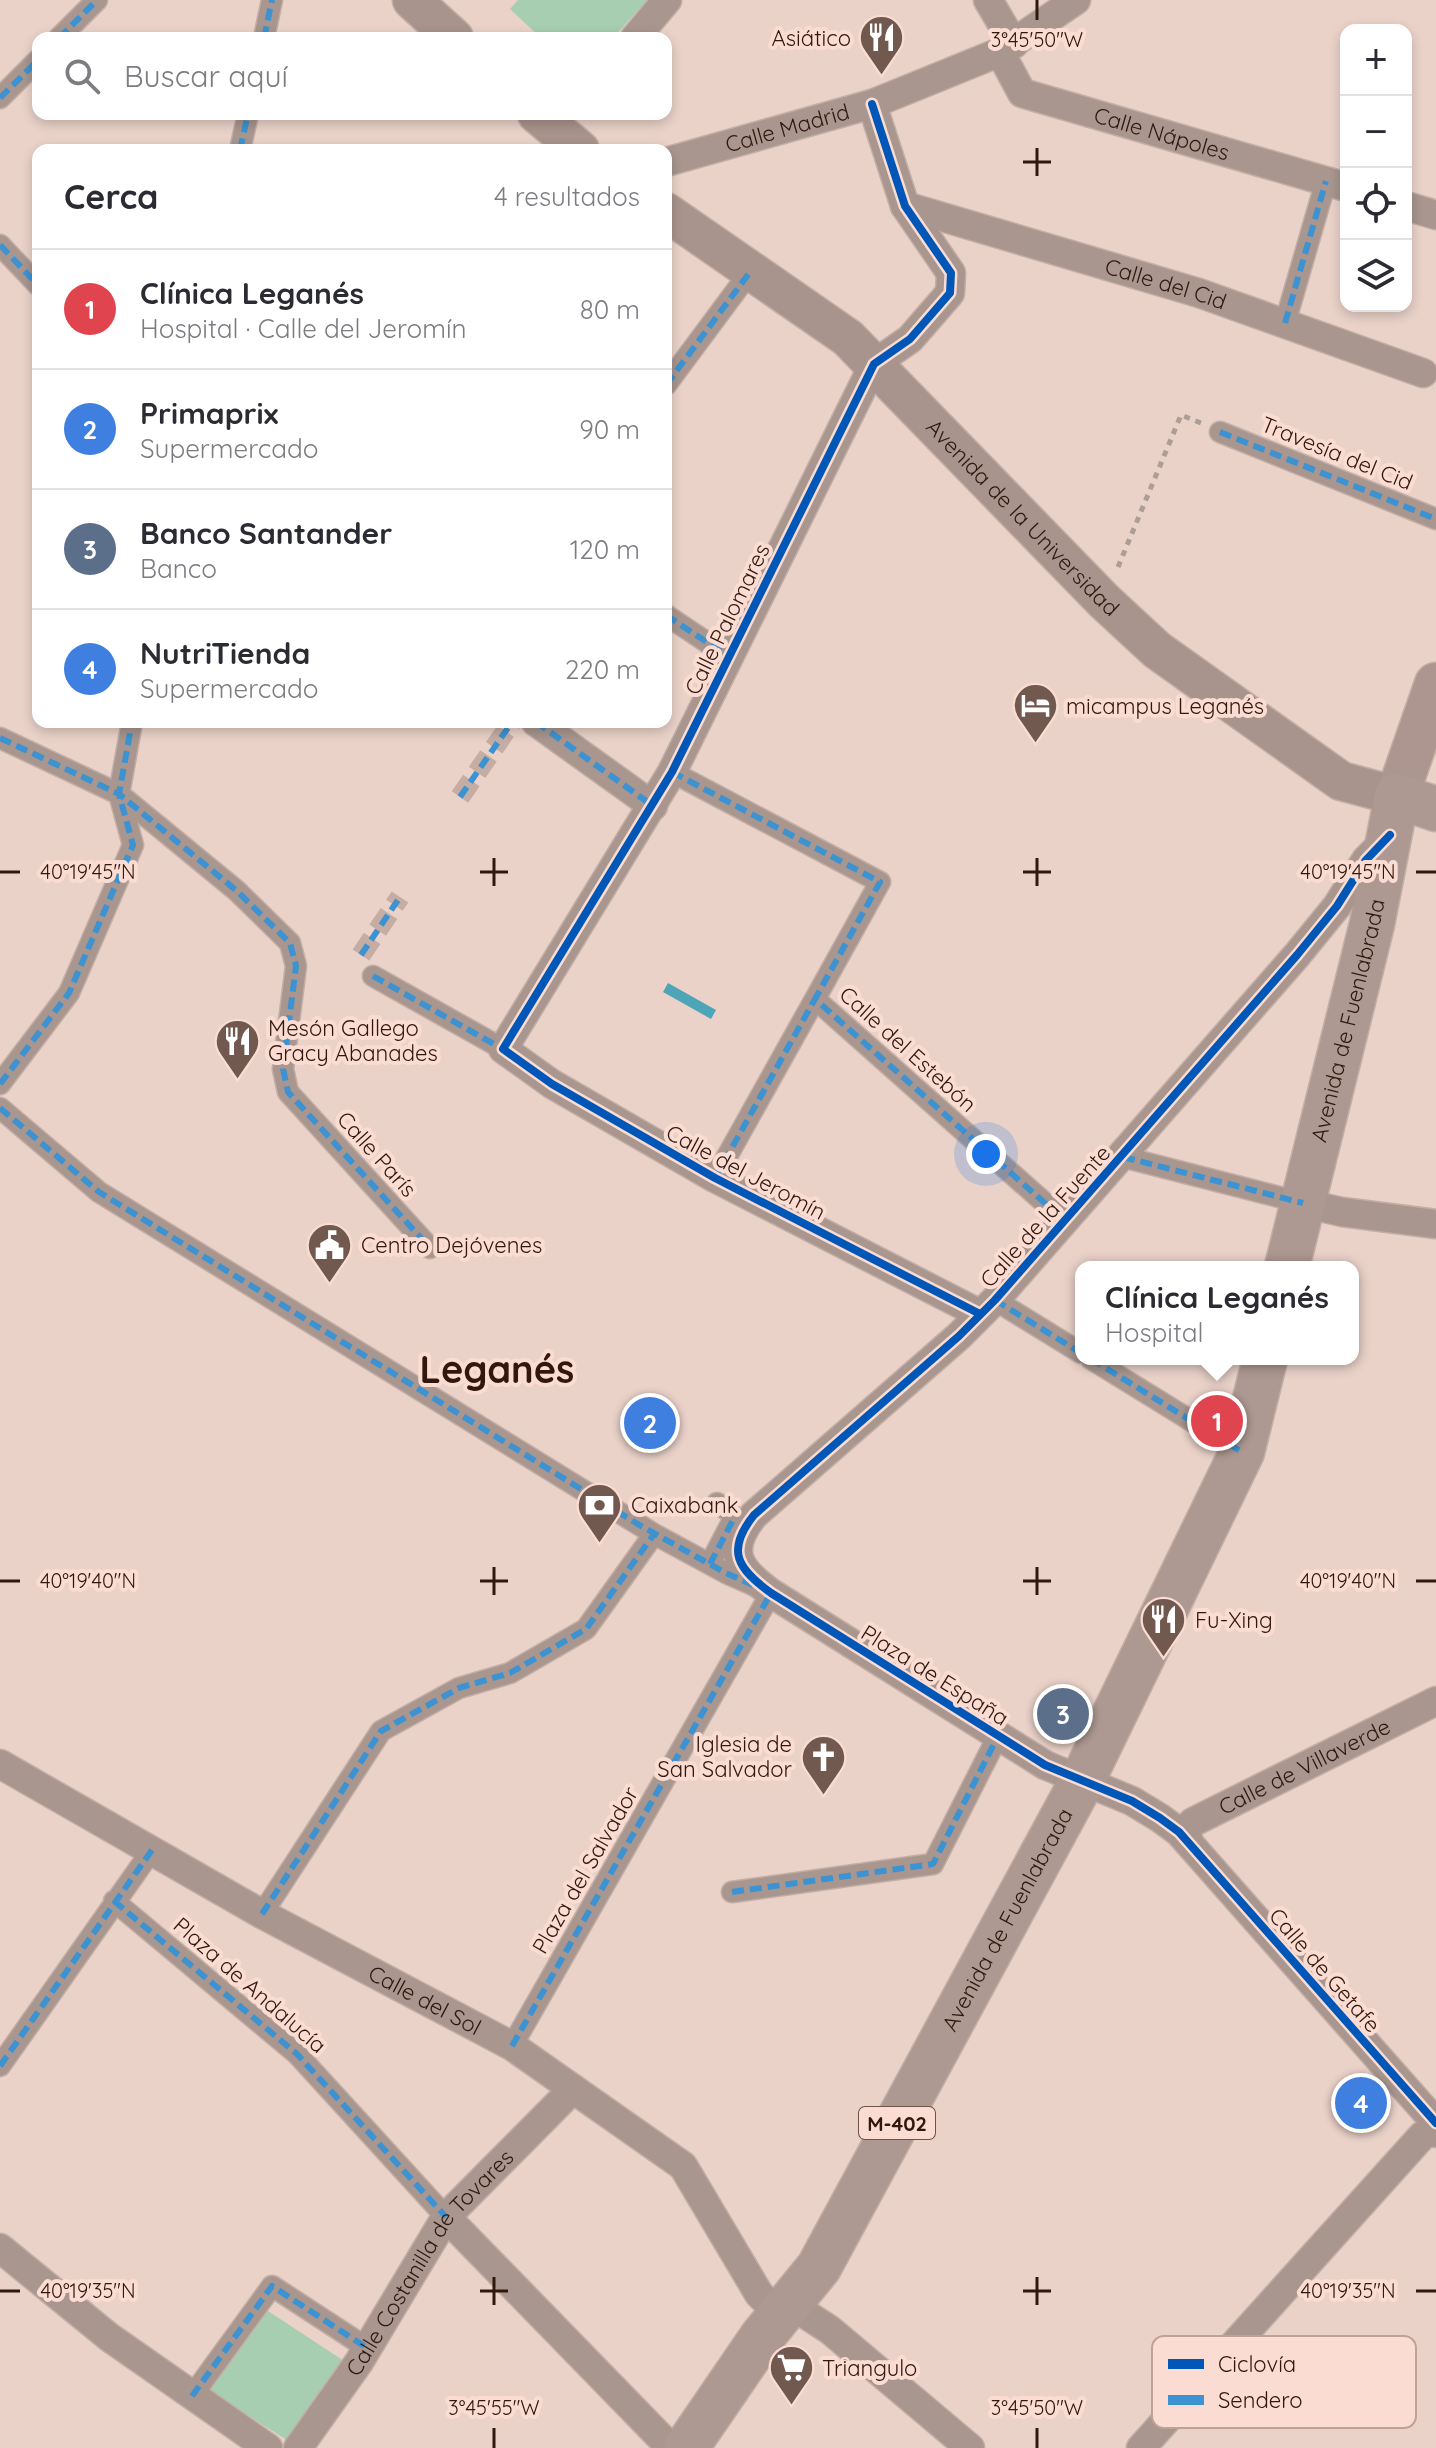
<!DOCTYPE html>
<html lang="es">
<meta charset="utf-8">
<style>
:root{--surface:#fff;--page:#f2f2f3;--text:#2b2b33;--muted:#7c7c81;--line:#e1e1e2;--accent:#7c3aed}
body{margin:0;font-family:Quicksand,sans-serif;background:var(--page);color:var(--text)}
.controls{position:absolute;right:24px;top:24px;display:grid;overflow:hidden;border-radius:16px;box-shadow:0 4px 12px #0003}
.controls button{width:72px;height:72px;display:grid;place-items:center;padding:0;border:0;border-bottom:2px solid var(--line);background:var(--surface);color:var(--text);font:40px sans-serif}
.you{position:absolute;left:986px;top:1154px;width:28px;height:28px;margin:-20px;border:6px solid #fff;border-radius:50%;background:#1a73e8;box-shadow:0 0 0 12px #1a73e833}
.badge{display:grid;place-items:center;width:52px;height:52px;border-radius:50%;background:var(--accent);color:#fff;font-size:26px;font-weight:700}
.pin{position:absolute;translate:-50% -50%;border:4px solid #fff;box-shadow:0 2px 8px #0006}
.popup{position:absolute;left:1075px;top:1261px;width:284px;height:104px;box-sizing:border-box;display:grid;place-content:center;border-radius:16px;background:var(--surface);filter:drop-shadow(0 2px 6px #0005);font-size:26px;white-space:nowrap;color:var(--muted)}
.popup b{font-size:30px;color:var(--text)}
.popup::after{content:'';position:absolute;left:50%;top:100%;margin-left:-16px;border:16px solid transparent;border-top-color:var(--surface)}
.list{margin:0;padding:0;list-style:none}
h2{display:flex;justify-content:space-between;align-items:center;height:104px;margin:0;padding:0 32px;font-size:34px}
h2 small{font-size:26px;font-weight:400;color:var(--muted)}
.list li{display:grid;grid-template-columns:52px 1fr auto;gap:24px;align-items:center;box-sizing:border-box;height:120px;padding:0 32px;border-top:2px solid var(--line)}
.list b{display:block;font-size:30px;white-space:nowrap}
.list p{margin:0;font-size:26px;white-space:nowrap;color:var(--muted)}
.list em{font-size:26px;font-style:normal;color:var(--muted)}
.icon{flex:none;width:44px;height:44px;fill:none;stroke:currentColor;stroke-width:2;stroke-linecap:round;stroke-linejoin:round}
.map{position:relative;flex:none;width:1436px;height:2448px;overflow:hidden}
.search{position:absolute;background:var(--surface);box-shadow:0 4px 12px #0003;left:32px;top:32px;width:640px;height:88px;display:flex;align-items:center;gap:20px;box-sizing:border-box;padding:0 28px;border-radius:16px;color:var(--muted);font-size:30px}
.panel{position:absolute;background:var(--surface);box-shadow:0 4px 12px #0003;left:32px;top:144px;width:640px;height:584px;border-radius:16px}
.map>svg:first-child{display:block}
.green{fill:#a7ceb1}
.water{fill:#4fa5b8}
.lines{fill:none;stroke-linecap:round;stroke-linejoin:round}
.pedestrian-tunnel{stroke:#c5ada4;stroke-width:20;stroke-dasharray:20 10;stroke-linecap:butt}
.pedestrian-casing{stroke:#c3aea6;stroke-width:23}
.minor-casing{stroke:#c3aea6;stroke-width:31}
.secondary-casing{stroke:#c3aea6;stroke-width:41}
.primary-casing{stroke:#c3aea6;stroke-width:45}
.trunk-casing{stroke:#c3aea6;stroke-width:47}
.path{stroke:#ae9d97;stroke-width:5;stroke-dasharray:6 6;stroke-linecap:butt}
.pedestrian{stroke:#a8968f;stroke-width:20}
.minor{stroke:#a8968f;stroke-width:28}
.secondary{stroke:#a9948d;stroke-width:38}
.primary{stroke:#ac968f;stroke-width:42}
.trunk{stroke:#ae9992;stroke-width:44}
.quiet{stroke:#3d93d2;stroke-width:6;stroke-dasharray:12 6;stroke-linecap:butt}
.cycleway-casing{stroke:#fadcd2;stroke-width:13}
.cycleway{stroke:#0057b8;stroke-width:8}
.ticks{fill:none;stroke:#31180e;stroke-width:3}
.labels{text-anchor:middle;dominant-baseline:central;stroke-width:8;stroke-linejoin:round;paint-order:stroke}
.shield{fill:#fadcd2;stroke:#6d5349;stroke-width:2}
.shield-label{font-size:20px;font-weight:bold;fill:#31180e}
.poi-label{font-size:22px;fill:#31180e;stroke:#fadcd2;text-anchor:start}
.street-label{font-size:22px;fill:#31180e;stroke:#fadcd2}
.town-label{font-size:38px;font-weight:bold;fill:#31180e;stroke:#fadcd2}
.key{fill:#fadcd2;stroke:#bea197;stroke-width:2}
.key-label{font-size:22px;fill:#31180e}
.ticks-label{font-size:20px;text-anchor:middle;fill:#31180e;stroke:#fadcd2;stroke-width:8;stroke-linejoin:round;paint-order:stroke}
</style>
<div class="map">
<svg width="1436" height="2448" viewBox="0 0 1436 2448">
<rect width="100%" height="100%" fill="#ead2c9"/>
<path class="green" d="M518,0h129l-34,38h-72l-31,-29z
M265,2309l79,52 -54,81 -82,-52z"/>
<path class="water" d="M668,983l48,27 -5,9 -48,-27z"/>
<g class="lines">
<path class="pedestrian-tunnel" d="M460,797l52,-75
M361,955l39,-58"/>
<defs>
<path id="pedestrian" d="M59,38l38,-38
M264,38l8,-38
M0,98l38,-38
M240,150l8,-36
M0,245l38,40
M1285,323l41,-142
M666,385l84,-113
M1220,432l216,87
M666,615l63,42
M0,738l119,56 118,97 53,52 6,23 -13,103 5,23 142,156
M672,772l208,110 -65,117 250,222
M373,976l130,73
M0,1084l69,-91 64,-148 -14,-51 13,-72
M0,1108l99,84 555,342 72,39 45,20 -259,453
M1123,1157l180,46
M715,1178l100,-179
M995,1300l86,53
M1091,1359l151,93
M710,1564l23,-44 -3,-8 -13,-9
M732,1892l201,-28 65,-128
M114,1901l183,153 149,163
M262,1914l119,-183 78,-43 51,-15 76,-44 68,-95
M0,2066l152,-216
M192,2396l80,-110 95,62"/>
<g id="minor">
<path d="M988,0l26,44"/>
<path d="M635,38l32,-38"/>
<path id="s1" d="M1000,52l22,41 324,94"/>
<path d="M872,104l33,102 46,67 -1,20 -40,46 -36,25 -202,408 -169,277 49,35 163,94 265,136"/>
<path id="s2" d="M666,162l206,-58 128,-52 76,-52"/>
<path id="s3" d="M905,206l294,87 224,80"/>
<path d="M1406,206l30,9"/>
<path d="M536,722l117,84"/>
<path d="M1384,842l-18,18 -29,46 -40,49 -302,345 -36,36 -205,179c-29,36 -16,54 17,78l274,172 87,36 28,17 19,14 257,291"/>
<path d="M1303,1203l39,9 94,12"/>
<path id="s4" d="M0,1764l262,150 250,132 171,120 76,128 21,21"/>
<path id="s5" d="M1188,1841l-1,-13 6,-6 243,-121"/>
<path d="M446,2217l225,231"/>
<path d="M0,2248l109,89 159,111"/>
<path d="M790,2304l40,26 140,118"/>
<path id="s6" d="M298,2448l61,-86 87,-145 127,-128"/>
<path d="M1141,2448l281,-312 7,-4 7,1"/>
</g>
<g id="secondary">
<path d="M412,0l42,38"/>
<path d="M537,114l43,36"/>
<path id="s7" d="M666,212l182,126 256,263 53,49 184,131 56,15"/>
</g>
<path id="primary" d="M1397,796l39,-112"/>
<g id="trunk">
<path id="s8" d="M1287,1267l85,-343 25,-128 39,13"/>
<path id="s9" d="M686,2448l76,-111 57,-70 263,-486 160,-329 23,-93"/>
</g>
</defs>
<use href="#pedestrian" class="pedestrian-casing"/>
<use href="#minor" class="minor-casing"/>
<use href="#secondary" class="secondary-casing"/>
<use href="#primary" class="primary-casing"/>
<use href="#trunk" class="trunk-casing"/>
<path class="path" d="M1118,567l63,-152 20,8"/>
<use href="#pedestrian" class="pedestrian"/>
<use href="#minor" class="minor"/>
<use href="#secondary" class="secondary"/>
<use href="#primary" class="primary"/>
<use href="#trunk" class="trunk"/>
<path class="quiet" d="M59,38l38,-38
M264,38l8,-38
M0,98l38,-38
M240,150l8,-36
M0,245l38,40
M1285,323l41,-142
M666,385l84,-113
M1220,432l216,87
M666,615l63,42
M536,722l117,84
M0,738l119,56 118,97 53,52 6,23 -13,103 5,23 142,156
M672,772l208,110 -65,117 250,222
M460,797l52,-75
M361,955l39,-58
M373,976l135,76
M0,1084l69,-91 64,-148 -14,-51 13,-72
M0,1108l99,84 542,334 85,47 27,12
M1123,1157l180,46
M715,1178l100,-179
M995,1300l86,53
M1091,1359l151,93
M710,1564l23,-44 -3,-8 -13,-9
M732,1892l201,-28 65,-128
M114,1901l183,153 149,163
M262,1914l119,-183 78,-43 51,-15 76,-44 68,-95
M512,2046l259,-453
M0,2066l152,-216
M192,2396l80,-110 95,62"/>
<defs>
<path id="cycleway" d="M872,104l33,102 46,67 -1,20 -40,46 -36,25 -202,408 -169,277 49,35 163,94 265,136
M1390,835l-24,25 -29,46 -40,49 -302,345 -36,36 -205,179c-29,36 -16,54 17,78l274,172 87,36 28,17 19,14 257,291"/>
</defs>
<use href="#cycleway" class="cycleway-casing"/>
<use href="#cycleway" class="cycleway"/>
</g>
<path class="ticks" d="M1037,0v20M1037,148v28M1023,162h28M494,858v28M1037,858v28M0,872h20M480,872h28M1023,872h28M1416,872h20M494,1567v28M1037,1567v28M0,1581h20M480,1581h28M1023,1581h28M1416,1581h20M494,2277v28M1037,2277v28M0,2291h20M480,2291h28M1023,2291h28M1416,2291h20M494,2428v20M1037,2428v20"/>
<defs>
<symbol id="restaurant-pin" viewBox="-11 -11 22 30"><path d="M0 17L-7.5 6A9.5 9.5 0 1 1 7.5 6Z" fill="#72594f" stroke="#fadcd2"/><path d="M-5-6h1v4h1v-4h1v4h1v-4h1v5L-1.5 .5V6h-2V.5L-5-1ZM5-6V6H3V1.5H1.5Q1.5-4 5-6Z" fill="#fff"/></symbol>
<symbol id="hotel-pin" viewBox="-11 -11 22 30"><path d="M0 17L-7.5 6A9.5 9.5 0 1 1 7.5 6Z" fill="#72594f" stroke="#fadcd2"/><path d="M-6-4.5h1.5V1H6V5H4.5V3h-9V5H-6ZM-4 0a1.8 1.8 0 1 1 3.6 0ZM.5 0V-2.5h3Q6-2.5 6 0Z" fill="#fff"/></symbol>
<symbol id="civic-pin" viewBox="-11 -11 22 30"><path d="M0 17L-7.5 6A9.5 9.5 0 1 1 7.5 6Z" fill="#72594f" stroke="#fadcd2"/><path d="M-.6-6.5H3V-4.5H.6V-3L4-1V1h2V6H-6V1h2V-1L-.6-3ZM-1.2 2.5V6h2.4V2.5Z" fill="#fff"/></symbol>
<symbol id="bank-pin" viewBox="-11 -11 22 30"><path d="M0 17L-7.5 6A9.5 9.5 0 1 1 7.5 6Z" fill="#72594f" stroke="#fadcd2"/><path d="M-6-4H6V4H-6ZM0-2.3a2.3 2.3 0 1 0 0 4.6a2.3 2.3 0 1 0 0-4.6Z" fill="#fff"/></symbol>
<symbol id="church-pin" viewBox="-11 -11 22 30"><path d="M0 17L-7.5 6A9.5 9.5 0 1 1 7.5 6Z" fill="#72594f" stroke="#fadcd2"/><path d="M-1.2-6h2.4v3.5h3.3v2.4h-3.3V6h-2.4V-.1h-3.3v-2.4h3.3Z" fill="#fff"/></symbol>
<symbol id="supermarket-pin" viewBox="-11 -11 22 30"><path d="M0 17L-7.5 6A9.5 9.5 0 1 1 7.5 6Z" fill="#72594f" stroke="#fadcd2"/><path d="M-6-5.5h2.5l.6 2H6L4.5 2H-2.5L-4.4-4H-6ZM-1.5 3.2a1.3 1.3 0 1 0 .1 0ZM3 3.2a1.3 1.3 0 1 0 .1 0Z" fill="#fff"/></symbol>
</defs>
<g fill-rule="evenodd">
<use href="#restaurant-pin" x="856" y="12" width="51" height="69"/>
<use href="#hotel-pin" x="1010" y="680" width="51" height="69"/>
<use href="#restaurant-pin" x="212" y="1016" width="51" height="69"/>
<use href="#civic-pin" x="304" y="1220" width="51" height="69"/>
<use href="#bank-pin" x="574" y="1480" width="51" height="69"/>
<use href="#restaurant-pin" x="1138" y="1594" width="51" height="69"/>
<use href="#church-pin" x="798" y="1732" width="51" height="69"/>
<use href="#supermarket-pin" x="766" y="2342" width="51" height="69"/>
</g>
<g class="labels">
<rect class="shield" x="859" y="2107" width="76" height="32" rx="6"/>
<g class="shield-label">
<text x="897" y="2123">M-402</text>
</g>
<g class="poi-label">
<text x="851" y="38" text-anchor="end">Asiático</text>
<text x="1066" y="706">micampus Leganés</text>
<text x="268" y="1028">Mesón Gallego<tspan x="268" dy="25">Gracy Abanades</tspan></text>
<text x="361" y="1245">Centro Dejóvenes</text>
<text x="631" y="1505">Caixabank</text>
<text x="1195" y="1620">Fu-Xing</text>
<text x="792" y="1744" text-anchor="end">Iglesia de<tspan x="792" dy="25">San Salvador</tspan></text>
<text x="822" y="2368">Triangulo</text>
</g>
<g class="street-label">
<text stroke="none"><textPath href="#s2" startOffset="126">Calle Madrid</textPath></text>
<text stroke="none"><textPath href="#s1" startOffset="192">Calle Nápoles</textPath></text>
<text stroke="none"><textPath href="#s3" startOffset="272">Calle del Cid</textPath></text>
<text transform="translate(1337 453) rotate(22)">Travesía del Cid</text>
<text stroke="none"><textPath href="#s7" startOffset="472">Avenida de la Universidad</textPath></text>
<text transform="translate(727 619) rotate(-64)">Calle Palomares</text>
<text stroke="none"><textPath href="#s8" startOffset="254">Avenida de Fuenlabrada</textPath></text>
<text transform="translate(908 1049) rotate(42)">Calle del Estebón</text>
<text transform="translate(377 1154) rotate(48)">Calle París</text>
<text transform="translate(746 1172) rotate(28)">Calle del Jeromín</text>
<text transform="translate(1045 1216) rotate(-48)">Calle de la Fuente</text>
<text transform="translate(935 1675) rotate(32)">Plaza de España</text>
<text stroke="none"><textPath href="#s5" startOffset="146">Calle de Villaverde</textPath></text>
<text transform="translate(585 1870) rotate(-60)">Plaza del Salvador</text>
<text stroke="none"><textPath href="#s9" startOffset="620">Avenida de Fuenlabrada</textPath></text>
<text transform="translate(1325 1970) rotate(49)">Calle de Getafe</text>
<text transform="translate(250 1985) rotate(41)">Plaza de Andalucía</text>
<text stroke="none"><textPath href="#s4" startOffset="486">Calle del Sol</textPath></text>
<text stroke="none"><textPath href="#s6" startOffset="228">Calle Costanilla de Tovares</textPath></text>
</g>
<g class="town-label">
<text x="497" y="1369">Leganés</text>
</g>
</g>
<rect x="1152" y="2336" width="264" height="92" rx="12" class="key"/>
<rect x="1168" y="2359" width="36" height="10" fill="#0057b8"/>
<rect x="1168" y="2395" width="36" height="10" fill="#3d93d2"/>
<g class="key-label">
<text x="1218" y="2372">Ciclovía</text>
<text x="1218" y="2408">Sendero</text>
</g>
<g class="ticks-label">
<text x="1037" y="47">3°45'50"W</text>
<text x="88" y="879">40°19'45"N</text>
<text x="1348" y="879">40°19'45"N</text>
<text x="88" y="1588">40°19'40"N</text>
<text x="1348" y="1588">40°19'40"N</text>
<text x="88" y="2298">40°19'35"N</text>
<text x="1348" y="2298">40°19'35"N</text>
<text x="494" y="2415">3°45'55"W</text>
<text x="1037" y="2415">3°45'50"W</text>
</g>
</svg>
<div class="controls">
<button>+</button>
<button>−</button>
<button><svg class="icon" aria-label="locate" viewBox="0 0 24 24"><circle cx="12" cy="12" r="6"/><path d="M12 2v4M12 18v4M2 12h4M18 12h4"/></svg></button>
<button><svg class="icon" aria-label="layers" viewBox="0 0 24 24"><path d="M12 4l9 5-9 5-9-5zM3 14l9 5 9-5"/></svg></button>
</div>
<div class="you"></div>
<div class="pin badge" style="left:1217px;top:1421px;background:#e0444e">1</div>
<div class="popup"><b>Clínica Leganés</b>Hospital</div>
<div class="pin badge" style="left:650px;top:1423px;background:#3f7fe0">2</div>
<div class="pin badge" style="left:1063px;top:1714px;background:#5c6f8a">3</div>
<div class="pin badge" style="left:1361px;top:2103px;background:#3f7fe0">4</div>
<div class="search"><svg class="icon" aria-label="search" viewBox="0 0 24 24"><circle cx="10" cy="10" r="6"/><path d="M15 15l6 6"/></svg>Buscar aquí</div>
<section class="panel">
<h2>Cerca<small>4 resultados</small></h2>
<ul class="list">
<li><span class="badge" style="background:#e0444e">1</span><div><b>Clínica Leganés</b><p>Hospital · Calle del Jeromín</p></div><em>80 m</em></li>
<li><span class="badge" style="background:#3f7fe0">2</span><div><b>Primaprix</b><p>Supermercado</p></div><em>90 m</em></li>
<li><span class="badge" style="background:#5c6f8a">3</span><div><b>Banco Santander</b><p>Banco</p></div><em>120 m</em></li>
<li><span class="badge" style="background:#3f7fe0">4</span><div><b>NutriTienda</b><p>Supermercado</p></div><em>220 m</em></li>
</ul>
</section>
</div>
